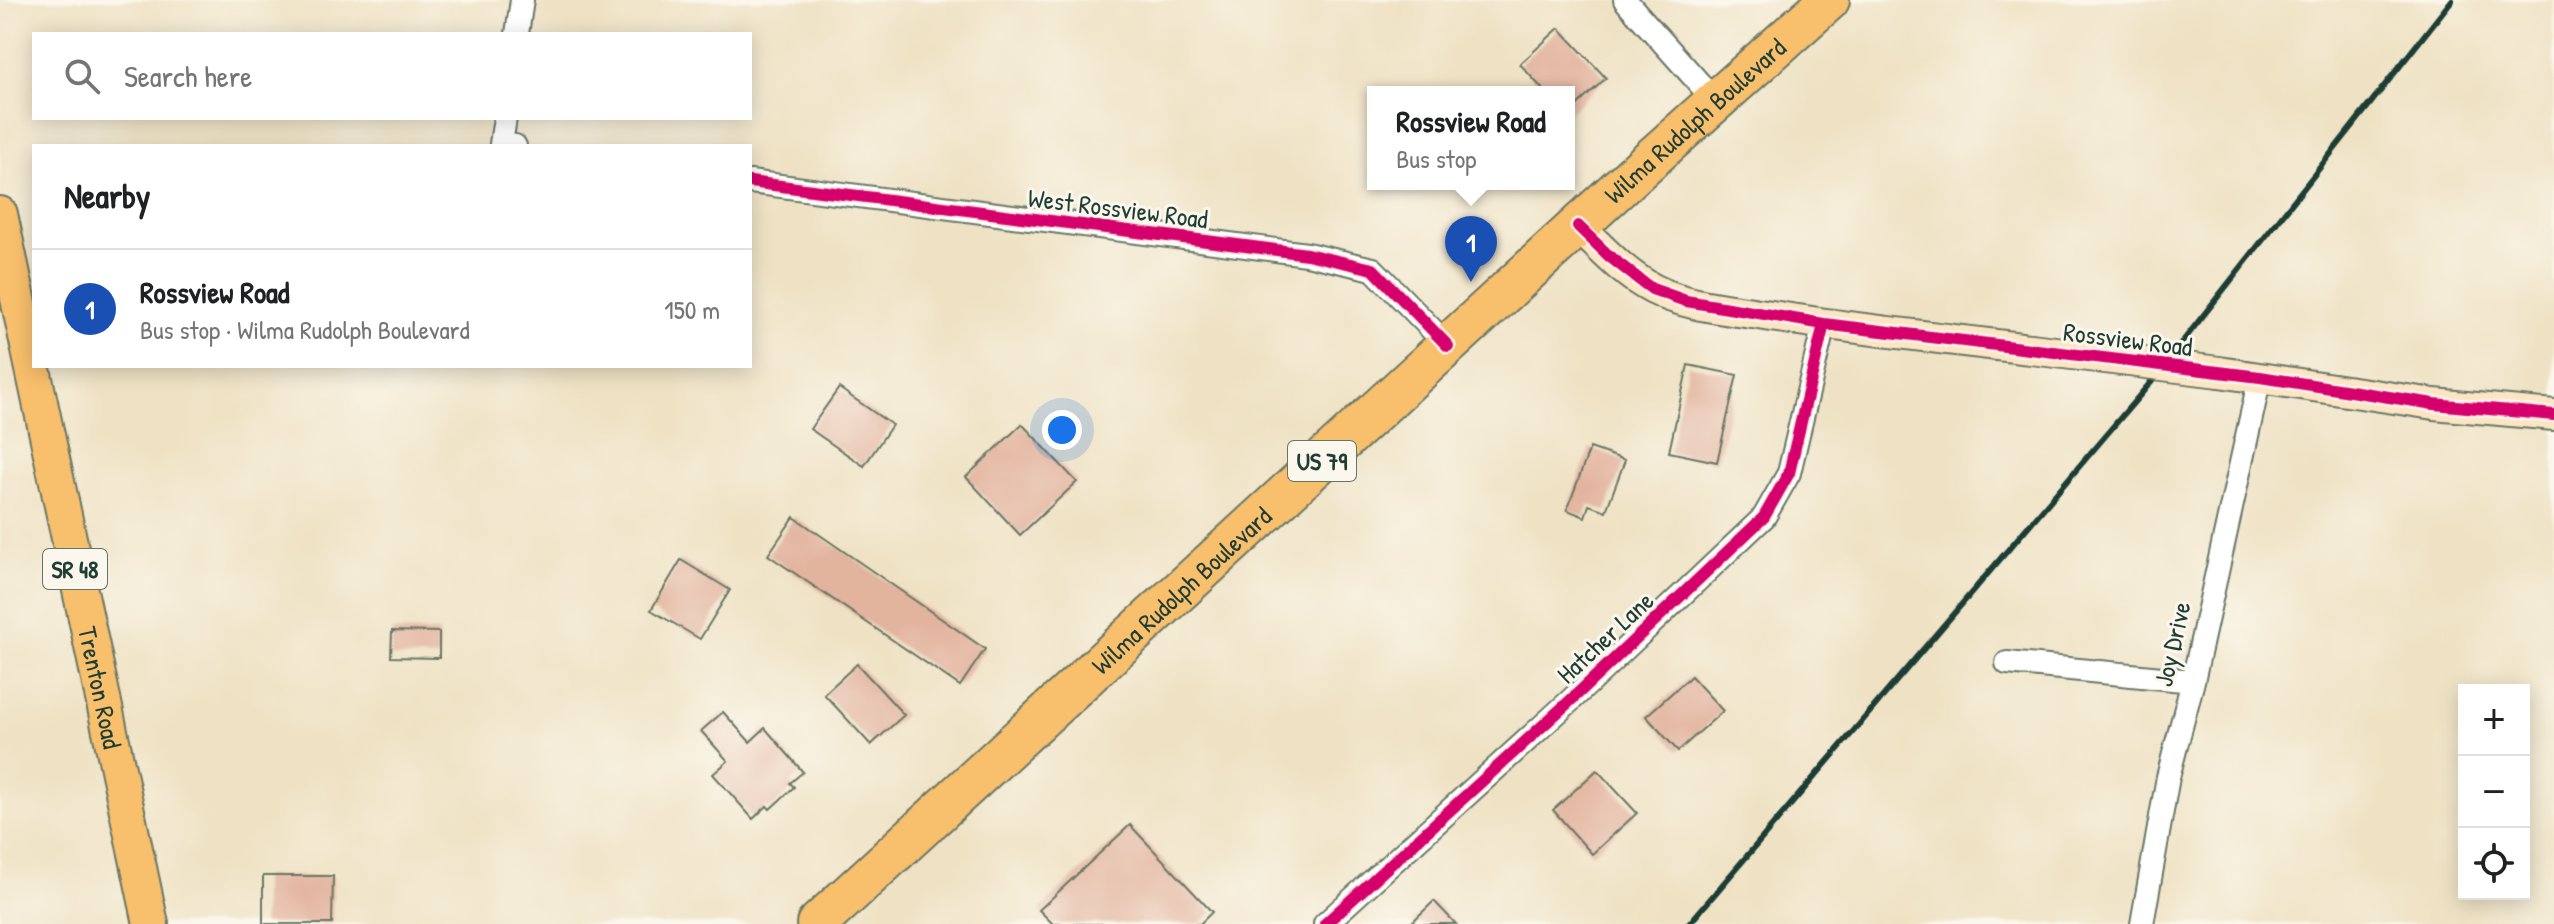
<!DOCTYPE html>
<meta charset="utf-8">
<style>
:root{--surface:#fff;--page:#f2f2f2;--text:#202124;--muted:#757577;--line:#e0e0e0;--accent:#7c3aed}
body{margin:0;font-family:"Patrick Hand",sans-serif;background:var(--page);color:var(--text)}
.controls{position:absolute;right:24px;bottom:24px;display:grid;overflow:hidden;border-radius:0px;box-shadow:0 4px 20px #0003}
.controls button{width:72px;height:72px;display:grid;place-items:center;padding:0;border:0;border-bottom:2px solid var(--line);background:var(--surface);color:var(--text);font:40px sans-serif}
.you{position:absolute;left:1062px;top:430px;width:28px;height:28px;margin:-20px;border:6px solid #fff;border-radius:50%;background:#1a73e8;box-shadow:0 0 0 12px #1a73e833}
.badge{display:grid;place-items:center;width:52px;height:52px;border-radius:50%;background:var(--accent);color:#fff;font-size:26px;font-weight:700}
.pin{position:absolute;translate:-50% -66px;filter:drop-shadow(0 2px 4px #0008)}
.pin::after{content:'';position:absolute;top:42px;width:28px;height:24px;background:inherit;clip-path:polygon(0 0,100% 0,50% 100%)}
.popup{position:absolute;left:1367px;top:86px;width:208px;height:104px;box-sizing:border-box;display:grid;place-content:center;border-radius:0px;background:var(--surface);filter:drop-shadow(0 2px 6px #0005);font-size:26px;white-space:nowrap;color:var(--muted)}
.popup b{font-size:30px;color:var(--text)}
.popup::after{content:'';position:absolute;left:50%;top:100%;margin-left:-16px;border:16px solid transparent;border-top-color:var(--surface)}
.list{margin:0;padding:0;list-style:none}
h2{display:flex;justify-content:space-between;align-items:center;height:104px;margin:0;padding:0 32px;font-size:34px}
h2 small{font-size:26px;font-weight:400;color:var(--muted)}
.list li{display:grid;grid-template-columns:52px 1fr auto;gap:24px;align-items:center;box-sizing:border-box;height:120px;padding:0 32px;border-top:2px solid var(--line)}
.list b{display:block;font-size:30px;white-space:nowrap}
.list p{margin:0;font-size:26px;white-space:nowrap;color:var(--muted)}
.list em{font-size:26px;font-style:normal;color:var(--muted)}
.icon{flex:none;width:44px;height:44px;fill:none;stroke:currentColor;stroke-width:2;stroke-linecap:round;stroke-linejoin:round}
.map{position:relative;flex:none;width:2554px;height:924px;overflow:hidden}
.search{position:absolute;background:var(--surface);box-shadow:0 4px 20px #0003;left:32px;top:32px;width:720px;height:88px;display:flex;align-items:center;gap:20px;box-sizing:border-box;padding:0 28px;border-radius:0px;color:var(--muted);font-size:30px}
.panel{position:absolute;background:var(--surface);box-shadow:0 4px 20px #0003;left:32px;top:144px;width:720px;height:224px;border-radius:0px}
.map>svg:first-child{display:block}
.building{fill:#e2b39d}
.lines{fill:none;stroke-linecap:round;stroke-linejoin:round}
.street-casing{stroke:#687766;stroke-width:26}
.secondary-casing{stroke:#687766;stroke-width:34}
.primary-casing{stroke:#687766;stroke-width:38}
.highway-casing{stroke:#687766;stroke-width:44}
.street{stroke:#fff;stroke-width:22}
.secondary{stroke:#fce5c4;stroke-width:30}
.primary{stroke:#f8bf6c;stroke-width:34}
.highway{stroke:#f8bf6c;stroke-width:40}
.rail{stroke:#1f3d34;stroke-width:6}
.secondary-bridge-casing{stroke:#687766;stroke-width:34;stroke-linecap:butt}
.secondary-bridge{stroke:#fce5c4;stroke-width:30}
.cycleway-casing{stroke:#fbf7ec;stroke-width:17}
.cycleway{stroke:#d6006c;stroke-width:12}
.labels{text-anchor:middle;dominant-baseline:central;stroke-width:6;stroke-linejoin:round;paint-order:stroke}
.shield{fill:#fbf7ec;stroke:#61756b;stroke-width:2}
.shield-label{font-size:24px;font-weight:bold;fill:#1f3d34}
.street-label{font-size:26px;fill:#1f3d34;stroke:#fbf7ec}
</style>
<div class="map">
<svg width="2554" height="924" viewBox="0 0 2554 924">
<rect width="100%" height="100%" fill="#fbf7ec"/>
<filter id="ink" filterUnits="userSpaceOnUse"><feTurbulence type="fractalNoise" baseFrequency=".0125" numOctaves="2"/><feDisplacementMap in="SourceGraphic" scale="16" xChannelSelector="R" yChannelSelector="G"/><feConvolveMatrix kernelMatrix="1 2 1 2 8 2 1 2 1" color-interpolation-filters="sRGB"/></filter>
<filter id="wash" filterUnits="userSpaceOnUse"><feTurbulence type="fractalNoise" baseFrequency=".006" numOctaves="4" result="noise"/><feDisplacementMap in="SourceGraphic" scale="32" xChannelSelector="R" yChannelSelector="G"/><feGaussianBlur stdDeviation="1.8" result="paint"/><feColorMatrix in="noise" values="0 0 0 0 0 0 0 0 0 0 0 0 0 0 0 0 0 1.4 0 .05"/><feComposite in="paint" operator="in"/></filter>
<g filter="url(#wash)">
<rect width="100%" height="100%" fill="#efe2c4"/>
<g id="blocks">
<path class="building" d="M1559,28l47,50 -37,35v-21h-24l-25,-28z
M1688,365l49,10 -20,87 -48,-10z
M839,388l53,37 -28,41 -54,-37z
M1022,424l55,58 -57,53 -54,-58z
M1590,448l35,12 -19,51 -17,-6 -4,12 -18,-7z
M794,517l191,132 -25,37 -192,-131z
M681,560l49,30 -30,49 -49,-29z
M392,631l47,1v26l-48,-1z
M857,664l47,51 -33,30 -47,-51z
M1691,676l32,35 -45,40 -32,-35z
M723,712l27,30 15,-14 38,44 -13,11 4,4 -24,22 -3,-3 -14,13 -40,-45 15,-13 -27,-30z
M1597,770l40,43 -45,41 -39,-44z
M1130,825l82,87 -12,12h-147l-14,-14z
M263,876h70l-1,48h-69z
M1434,901l22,23h-46z"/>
</g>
</g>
<g filter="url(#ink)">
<use href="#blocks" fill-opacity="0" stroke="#687766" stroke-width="2"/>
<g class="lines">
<defs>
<path id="street" d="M1625,0l91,102
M517,34l5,-34
M505,118l-4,26 14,2
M750,182l557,72 66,15 75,77
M2007,663l186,18
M1325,924l246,-224 193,-183 25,-44 35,-149
M2142,924l26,-147 25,-96 67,-304"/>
<path id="secondary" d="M1578,226c23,22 46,48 75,63 33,17 75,20 112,26 88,14 177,23 266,34
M2219,372l215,32 120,11"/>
<g id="primary">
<path id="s1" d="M0,214l151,710"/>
</g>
<g id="highway">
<path id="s2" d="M817,924l827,-759 185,-165"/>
</g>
</defs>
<use href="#street" class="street-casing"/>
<use href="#secondary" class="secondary-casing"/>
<use href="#primary" class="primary-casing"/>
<use href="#highway" class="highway-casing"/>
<use href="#street" class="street"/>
<use href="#secondary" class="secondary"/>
<use href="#primary" class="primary"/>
<use href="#highway" class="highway"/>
<path class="rail" d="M1689,924l457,-536 306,-388"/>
<defs>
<path id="secondary-bridge" d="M2031,349l188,23"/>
</defs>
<use href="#secondary-bridge" class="secondary-bridge-casing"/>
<use href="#secondary-bridge" class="secondary-bridge"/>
<defs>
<path id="cycleway" d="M750,182l557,72 66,15 75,77
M1578,226l31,30 32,25 11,8 34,12 138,23 436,53 174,27 120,11
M1325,924l246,-224 193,-183 25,-44 35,-149"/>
</defs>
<use href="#cycleway" class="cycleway-casing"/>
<use href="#cycleway" class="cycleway"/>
</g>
</g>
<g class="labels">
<g class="shield">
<rect x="1288" y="441" width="68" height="40" rx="6"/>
<rect x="43" y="549" width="64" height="40" rx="6"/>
</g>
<g class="shield-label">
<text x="1322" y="461">US 79</text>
<text x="75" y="569">SR 48</text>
</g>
<g class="street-label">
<text stroke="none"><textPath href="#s2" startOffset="1190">Wilma Rudolph Boulevard</textPath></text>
<text transform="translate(1118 208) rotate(7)">West Rossview Road</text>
<text transform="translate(2128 339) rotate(7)">Rossview Road</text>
<text stroke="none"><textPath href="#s2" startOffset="494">Wilma Rudolph Boulevard</textPath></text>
<text transform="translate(1605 637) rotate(-43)">Hatcher Lane</text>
<text transform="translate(2172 644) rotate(-77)">Joy Drive</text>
<text stroke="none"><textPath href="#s1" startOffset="484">Trenton Road</textPath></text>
</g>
</g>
</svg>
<div class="controls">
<button>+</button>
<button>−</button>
<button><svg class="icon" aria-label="locate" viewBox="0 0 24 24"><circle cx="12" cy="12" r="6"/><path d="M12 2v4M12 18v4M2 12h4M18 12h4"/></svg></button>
</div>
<div class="you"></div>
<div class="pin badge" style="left:1471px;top:282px;background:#1a4fb4">1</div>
<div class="popup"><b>Rossview Road</b>Bus stop</div>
<div class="search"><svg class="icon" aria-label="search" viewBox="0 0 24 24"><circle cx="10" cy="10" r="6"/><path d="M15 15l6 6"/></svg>Search here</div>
<section class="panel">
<h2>Nearby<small></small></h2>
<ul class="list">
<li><span class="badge" style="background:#1a4fb4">1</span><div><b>Rossview Road</b><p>Bus stop · Wilma Rudolph Boulevard</p></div><em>150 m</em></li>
</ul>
</section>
</div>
